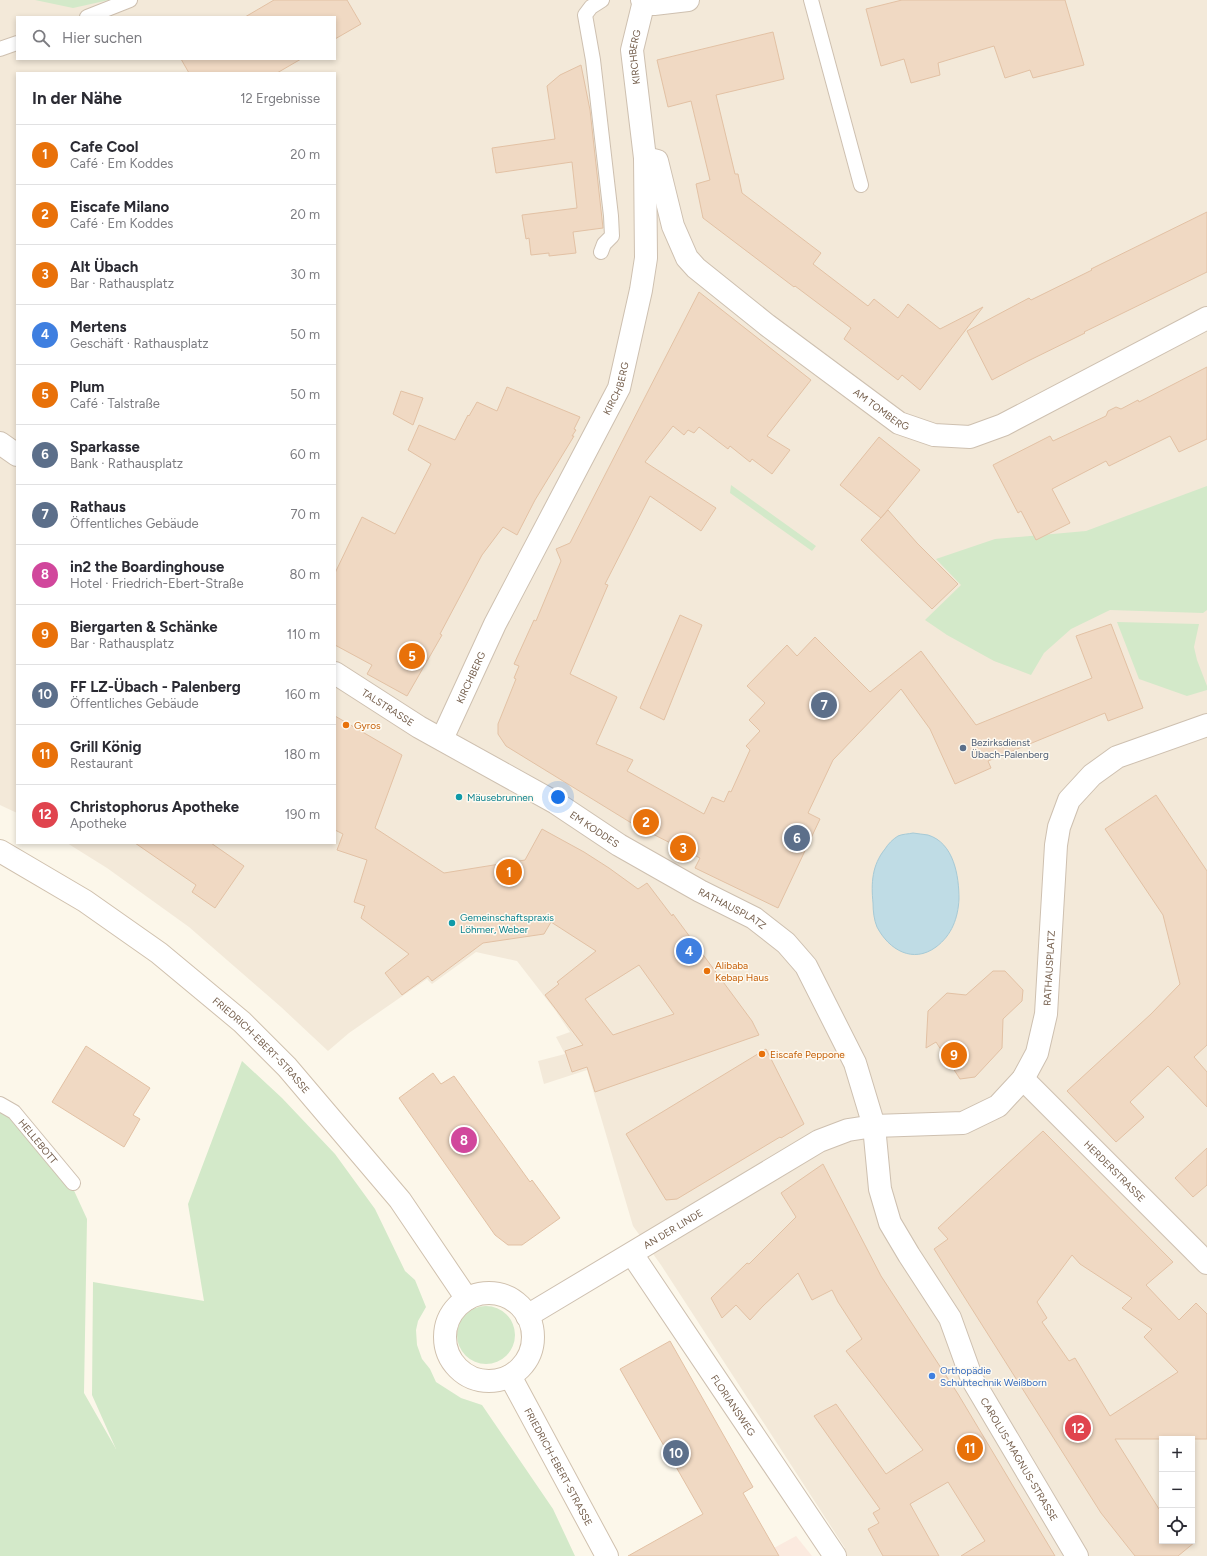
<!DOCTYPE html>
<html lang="de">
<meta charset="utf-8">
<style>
:root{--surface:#fff;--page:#f7f7f7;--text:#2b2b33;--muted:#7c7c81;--line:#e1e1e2;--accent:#7c5243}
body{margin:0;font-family:Figtree,sans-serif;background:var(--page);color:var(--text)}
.controls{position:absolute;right:12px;bottom:12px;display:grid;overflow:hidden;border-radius:0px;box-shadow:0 2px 6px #0003}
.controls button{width:36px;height:36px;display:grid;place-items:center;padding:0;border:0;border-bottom:1px solid var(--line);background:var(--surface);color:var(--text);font:20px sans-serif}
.you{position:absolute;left:558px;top:797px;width:14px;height:14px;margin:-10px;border:3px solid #fff;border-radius:50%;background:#1a73e8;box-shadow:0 0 0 6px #1a73e833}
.badge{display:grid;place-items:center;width:26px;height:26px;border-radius:50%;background:var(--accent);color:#fff;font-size:13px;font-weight:700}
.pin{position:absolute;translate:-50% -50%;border:2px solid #fff;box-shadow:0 1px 4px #0006}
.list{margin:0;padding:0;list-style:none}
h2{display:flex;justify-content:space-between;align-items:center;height:52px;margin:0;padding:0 16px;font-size:17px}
h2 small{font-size:13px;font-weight:400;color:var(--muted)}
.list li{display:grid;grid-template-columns:26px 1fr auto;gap:12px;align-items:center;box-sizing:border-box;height:60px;padding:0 16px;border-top:1px solid var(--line)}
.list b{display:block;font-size:15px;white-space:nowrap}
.list p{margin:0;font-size:13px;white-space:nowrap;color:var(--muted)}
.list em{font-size:13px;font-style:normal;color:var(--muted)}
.icon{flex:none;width:22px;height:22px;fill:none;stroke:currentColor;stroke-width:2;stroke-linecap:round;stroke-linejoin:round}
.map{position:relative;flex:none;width:1207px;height:1556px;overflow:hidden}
.search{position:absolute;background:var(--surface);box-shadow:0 2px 6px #0003;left:16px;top:16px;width:320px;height:44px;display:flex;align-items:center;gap:10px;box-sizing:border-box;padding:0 14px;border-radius:0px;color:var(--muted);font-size:15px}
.panel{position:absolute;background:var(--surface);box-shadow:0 2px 6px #0003;left:16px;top:72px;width:320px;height:772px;border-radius:0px}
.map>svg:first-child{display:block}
.residential{fill:#f3e9d9;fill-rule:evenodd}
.commercial{fill:#fbeadf}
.green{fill:#d3e9c9}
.water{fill:#bfdce5;stroke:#a6cad6}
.building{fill:#f0d9c3;stroke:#e2c1a4;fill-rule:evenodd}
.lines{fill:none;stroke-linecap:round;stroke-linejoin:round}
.service-casing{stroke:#cec0b0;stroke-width:16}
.minor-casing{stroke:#cec0b0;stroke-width:24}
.tertiary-casing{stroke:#cec0b0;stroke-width:24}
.secondary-casing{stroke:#d0c1ae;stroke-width:24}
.service{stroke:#fff;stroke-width:14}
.minor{stroke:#fff;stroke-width:22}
.tertiary{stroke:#fff;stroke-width:22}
.secondary{stroke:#fff;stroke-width:22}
.food-dot{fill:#e8710a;stroke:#fefaf1;stroke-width:1.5}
.service-dot{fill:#5c6f8a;stroke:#fefaf1;stroke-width:1.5}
.culture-dot{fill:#0f9aa8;stroke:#fefaf1;stroke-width:1.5}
.shop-dot{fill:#3f7fe0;stroke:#fefaf1;stroke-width:1.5}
.labels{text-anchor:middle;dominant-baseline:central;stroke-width:3;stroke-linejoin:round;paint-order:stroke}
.street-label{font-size:10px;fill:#76604e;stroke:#fefaf1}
.food-label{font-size:10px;fill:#c56008;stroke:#fefaf1;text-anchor:start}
.service-label{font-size:10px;fill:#4e5e75;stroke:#fefaf1;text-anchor:start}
.culture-label{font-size:10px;fill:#0d838f;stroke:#fefaf1;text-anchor:start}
.shop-label{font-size:10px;fill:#366cbe;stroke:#fefaf1;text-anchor:start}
</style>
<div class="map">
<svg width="1207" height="1556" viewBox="0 0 1207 1556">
<rect width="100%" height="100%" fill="#fcf7ea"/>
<path class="residential" d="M0,0h1207v1556h-374l12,-8 -184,-283 -28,-39 -46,-156 -43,14 -6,-23 27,-7 -9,-17 14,-5 -15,-22 -38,-49 -41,-9 -44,32 -5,-5 -78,54 -21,18 -47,-44 -92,-80 -82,-59 -40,-25h268v-770h-318v740l-17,-8zM17,17h318v42h-318zM1162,1439h30v102h-30z"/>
<path class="commercial" d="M796,1536l16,20h-53z"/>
<path class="green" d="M35,0h74l-36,8z
M731,485l85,61 -4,5 -82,-58z
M1207,486v124l-4,3 -93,-3 -39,19 -27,24 -13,22 -37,-14 -47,-26 -22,-15 36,-35 -25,-26 59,-20 91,-8z
M1117,622l82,2 -5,23 3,13 10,26v4l-20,6 -48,-17z
M242,1061l40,37 53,56 40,55 30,62 10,9 11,27 -8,14 -2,9 1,15 5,14 8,10 6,13 25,16 21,7 71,104 22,47h-575v-447l10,6 61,69 16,35 -3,174 32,56 -24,-54 1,-113 111,19 -16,-97z
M457 1335a29 29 0 1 1 58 0a29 29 0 1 1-58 0Z"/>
<path class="water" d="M913,833c5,1 10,1 15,2 26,8 31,41 31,64 -1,19 -7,36 -23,48 -23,17 -47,3 -59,-20 -3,-7 -4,-16 -4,-24 -2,-20 -1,-38 12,-54 3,-5 8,-10 13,-13 4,-2 11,-2 15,-3z"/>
<path class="building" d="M274,0h73l14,24 -26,15v-22h-90z
M902,0h163l19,65 -51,13 -3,-8 -25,8 -11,-32 -56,17 2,12 -29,8 -7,-24 -23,7 -15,-57z
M773,32l11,47 -68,16 19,79h3l4,19 79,60 -8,11 55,42 6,-7 24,19 10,-14 32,25 43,-22 -63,83 -18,-15 -4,5 -54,-41 7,-11 -56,-42 -1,1 -91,-69 -7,-34 14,-4 -19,-79 -23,6 -11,-47z
M181,59h120l-24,14h-88z
M581,65l9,45 13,118 -30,4 3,21 -27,3v-3l-18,2 -2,-17 -3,1 -4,-24 55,-7 -5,-46 -76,11 -4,-25 63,-9 -8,-53 13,-11z
M1207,212v60l-123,60 1,1 -57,28 -36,19 -25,-49 62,-33 2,2 61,-30 -1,-1z
M699,292l112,88 -44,56 23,14 -18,24 -20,-15 -2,3 -20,-16 -2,3 -29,-22 -5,6 -6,-3 -4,5 -11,-9 -28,36 71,46 -15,23 -51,-35 -45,88 3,1 -38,89 47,23 -21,47 37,16 -6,11 77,43 8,-17 12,5 5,-11 2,1 19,-42 -4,-4 14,-15 -11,-11 16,-17 -18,-17 40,-41 10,11 18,-19 55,55 51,-41 55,74 116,-47 -16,-42 35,-12 32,84 -35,13 -3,-8 -117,48 3,7 -36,16 -25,-55 -29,-40 -68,71 -25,53 12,6 -42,89 -83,-40 5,-10 -67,-34 -127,-78 -8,-12v-10l18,-45 -2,-1 5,-12 -5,-2 20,-44 2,1 25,-60 -5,-12 14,-6z
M1207,367v72l-28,13 -9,-16 -61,30 -3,-5 -54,28 18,34 -34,17 -15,-29 -3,2 -25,-48 57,-29 3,5 53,-25 2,-5 8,-4 5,2 17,-9 1,2z
M507,387l73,30 -6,12 2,1 -4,6h2l-39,64 -18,35 -14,-8 -21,28 -42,79 2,1 -35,61 -40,-22 5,-9 -37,-20v-72l27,-56 33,17 36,-70 -23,-14 11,-25 36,15 13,-25 1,1 8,-14 20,9z
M401,391l22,7 -10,27 -20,-11z
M879,437l41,33 -39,48 -41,-33z
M888,510l29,33 41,41 -26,25 -71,-69z
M680,615l22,10 -38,95 -24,-12z
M335,716l67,39 -27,73 69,45 81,-13 17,-31 42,23 25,16 29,21 9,-6 25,33 1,-2 79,107 7,14 -164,57 -8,-25 -15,5 -7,-21 18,-6 -38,-50 14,-11 -2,-2 39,-31 -45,-29 -7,12 -61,9 -51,38 -4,-5 -26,19 -17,-22 24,-19 -48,-36 4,-12 -11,-4 13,-42 -30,-10 6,-16 -8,-4zM639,965l35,49 -61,21 -28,-36z
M1156,795l51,76v174l-13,12 13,15v35l-39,-41 -38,36 14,15 -28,25 -49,-51 84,-77 29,-30 -17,-69 -58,-86z
M135,843h76l33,23 -29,42 -23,-16 4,-7z
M993,971h12l18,19 -1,11 -19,18 -1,29 -27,29 -15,2 -24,-37 -10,6 2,-37 19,-18 19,2z
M86,1046l64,42 -17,27 7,4 -16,28 -72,-45z
M766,1049l38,75 -23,14 -1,-1 -103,62 -11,1 -40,-66z
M433,1073l8,11 13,-8 76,106 2,-2 28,38 -38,27h-14l-13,-10 -96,-137z
M1043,1131l130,131 -27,23 33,35 17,-17 11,11v125h-92l44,70 3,-2v34h30v-3l3,4 -17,14h-43l-34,-43 -167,-264 14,-10 -10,-11zM1072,1255l8,9 52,34 -10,10 30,21 -8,8 34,35 -68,44 -35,-58 -6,3 -27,-39 5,-4 -10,-16z
M1207,1148v37l-14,12 -18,-19z
M823,1164l58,112 77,118 97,162h-94l24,-15 -37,-59 -38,22 29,52h-56l-15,-27 11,-6 -6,-10 7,-4 -66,-93 22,-12 50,70 37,-24 -77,-99 16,-12 -24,-37 -6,-12 -20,10 -14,-27 -35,33 -13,14 -14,-15 -14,13 -11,-20 36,-35 2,1 47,-47 -15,-24z
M670,1341l83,146 -10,6 36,63h-151l75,-42 -83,-145z"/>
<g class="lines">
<defs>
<g id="service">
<path d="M811,0l50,185"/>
<path d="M87,17l43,-17"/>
<path d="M0,49l17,-6"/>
<path d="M601,252l3,-8 8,-8 -1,-20 -18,-156 -8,-45 6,-8 11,-7"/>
<path id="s1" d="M0,1104l14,8 59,71"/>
</g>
<g id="minor">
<path d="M642,0l12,4 34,-4"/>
<path id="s2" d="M645,158l12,3 16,65 14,32 9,10 71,57 132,98 35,12 36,2 33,-12 204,-107"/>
<path id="s3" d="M442,739l53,-115 124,-236 22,-98 5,-32 -1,-100 -13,-108 12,-49"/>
<path id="s4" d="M1023,1079l184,184"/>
<path id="s5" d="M874,1126l6,63 10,34 19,32 41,63 22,61 105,177"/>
<path id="s6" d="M632,1254l203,302"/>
</g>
<g id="tertiary">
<path d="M0,443l17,12"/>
<path id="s7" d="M335,673l84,54 137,76 63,42 81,46 54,27 32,25 20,23 49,97 19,63"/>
<path id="s8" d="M527,1316l292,-175 29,-11 26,-4 89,-3 35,-17 25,-27 14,-26 9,-39 10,-169 3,-18 10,-27 23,-25 25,-18 90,-32"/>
</g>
<g id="secondary">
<path id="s9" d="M0,851l85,50 74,52 83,69 45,45 113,133 67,99"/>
<circle cx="489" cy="1337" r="44"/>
<path id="s10" d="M510,1376l97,180"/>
</g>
</defs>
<use href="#service" class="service-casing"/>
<use href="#minor" class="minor-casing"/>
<use href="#tertiary" class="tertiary-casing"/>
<use href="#secondary" class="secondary-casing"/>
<use href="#service" class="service"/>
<use href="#minor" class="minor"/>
<use href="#tertiary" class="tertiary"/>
<use href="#secondary" class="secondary"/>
</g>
<g class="food-dot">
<circle cx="346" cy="725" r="4"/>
<circle cx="707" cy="971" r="4"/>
<circle cx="762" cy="1054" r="4"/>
</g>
<circle class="service-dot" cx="963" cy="748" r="4"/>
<g class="culture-dot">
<circle cx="459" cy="797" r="4"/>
<circle cx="452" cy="923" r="4"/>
</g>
<circle class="shop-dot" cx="932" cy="1376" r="4"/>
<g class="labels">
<g class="street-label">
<text stroke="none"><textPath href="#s3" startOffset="728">KIRCHBERG</textPath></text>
<text stroke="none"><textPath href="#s3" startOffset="392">KIRCHBERG</textPath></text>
<text stroke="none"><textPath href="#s2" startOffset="361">AM TOMBERG</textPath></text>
<text stroke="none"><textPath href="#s3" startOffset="68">KIRCHBERG</textPath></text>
<text stroke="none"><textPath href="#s7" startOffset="63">TALSTRASSE</textPath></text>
<text stroke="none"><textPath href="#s7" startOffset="303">EM KODDES</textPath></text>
<text stroke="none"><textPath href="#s7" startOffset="462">RATHAUSPLATZ</textPath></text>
<text stroke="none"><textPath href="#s8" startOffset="678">RATHAUSPLATZ</textPath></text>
<text stroke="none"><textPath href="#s9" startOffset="327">FRIEDRICH-EBERT-STRASSE</textPath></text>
<text stroke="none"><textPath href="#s1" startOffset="54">HELLEBOTT</textPath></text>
<text stroke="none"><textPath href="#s4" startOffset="130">HERDERSTRASSE</textPath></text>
<text stroke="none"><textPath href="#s8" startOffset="170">AN DER LINDE</textPath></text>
<text stroke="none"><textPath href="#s6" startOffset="182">FLORIANSWEG</textPath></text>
<text stroke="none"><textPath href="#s5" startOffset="369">CAROLUS-MAGNUS-STRASSE</textPath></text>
<text stroke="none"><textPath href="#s10" startOffset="103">FRIEDRICH-EBERT-STRASSE</textPath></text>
</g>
<g class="food-label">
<text x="354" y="725">Gyros</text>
<text x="715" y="965">Alibaba<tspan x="715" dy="12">Kebap Haus</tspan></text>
<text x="770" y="1054">Eiscafe Peppone</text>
</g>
<g class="service-label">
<text x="971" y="742">Bezirksdienst<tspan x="971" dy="12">Übach-Palenberg</tspan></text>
</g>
<g class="culture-label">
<text x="467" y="797">Mäusebrunnen</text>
<text x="460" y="917">Gemeinschaftspraxis<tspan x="460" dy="12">Löhmer, Weber</tspan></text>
</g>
<g class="shop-label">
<text x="940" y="1370">Orthopädie<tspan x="940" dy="12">Schuhtechnik Weißborn</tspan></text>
</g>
</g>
</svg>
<div class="controls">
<button>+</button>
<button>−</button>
<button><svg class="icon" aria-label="locate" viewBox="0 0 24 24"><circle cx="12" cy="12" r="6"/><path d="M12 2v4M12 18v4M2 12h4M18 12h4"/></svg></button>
</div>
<div class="you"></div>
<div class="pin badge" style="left:509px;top:872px;background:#e8710a">1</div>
<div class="pin badge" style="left:646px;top:822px;background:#e8710a">2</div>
<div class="pin badge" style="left:683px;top:848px;background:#e8710a">3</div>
<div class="pin badge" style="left:689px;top:951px;background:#3f7fe0">4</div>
<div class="pin badge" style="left:412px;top:656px;background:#e8710a">5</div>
<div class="pin badge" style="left:797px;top:838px;background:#5c6f8a">6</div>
<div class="pin badge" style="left:824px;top:705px;background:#5c6f8a">7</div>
<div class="pin badge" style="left:464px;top:1140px;background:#d1479c">8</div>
<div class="pin badge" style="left:954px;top:1055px;background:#e8710a">9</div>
<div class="pin badge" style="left:676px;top:1453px;background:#5c6f8a">10</div>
<div class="pin badge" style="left:970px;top:1448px;background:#e8710a">11</div>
<div class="pin badge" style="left:1078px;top:1428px;background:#e0444e">12</div>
<div class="search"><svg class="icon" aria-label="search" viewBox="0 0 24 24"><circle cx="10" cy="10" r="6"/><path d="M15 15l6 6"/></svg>Hier suchen</div>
<section class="panel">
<h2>In der Nähe<small>12 Ergebnisse</small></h2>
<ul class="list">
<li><span class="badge" style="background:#e8710a">1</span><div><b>Cafe Cool</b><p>Café · Em Koddes</p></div><em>20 m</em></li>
<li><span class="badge" style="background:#e8710a">2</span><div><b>Eiscafe Milano</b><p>Café · Em Koddes</p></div><em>20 m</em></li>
<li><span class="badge" style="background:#e8710a">3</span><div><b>Alt Übach</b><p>Bar · Rathausplatz</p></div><em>30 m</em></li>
<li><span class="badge" style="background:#3f7fe0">4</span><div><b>Mertens</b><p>Geschäft · Rathausplatz</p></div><em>50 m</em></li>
<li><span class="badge" style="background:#e8710a">5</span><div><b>Plum</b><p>Café · Talstraße</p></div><em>50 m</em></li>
<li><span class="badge" style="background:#5c6f8a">6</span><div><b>Sparkasse</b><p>Bank · Rathausplatz</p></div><em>60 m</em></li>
<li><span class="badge" style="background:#5c6f8a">7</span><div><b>Rathaus</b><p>Öffentliches Gebäude</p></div><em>70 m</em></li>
<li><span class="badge" style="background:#d1479c">8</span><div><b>in2 the Boardinghouse</b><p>Hotel · Friedrich-Ebert-Straße</p></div><em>80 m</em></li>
<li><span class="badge" style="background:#e8710a">9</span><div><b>Biergarten &amp; Schänke</b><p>Bar · Rathausplatz</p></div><em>110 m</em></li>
<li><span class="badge" style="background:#5c6f8a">10</span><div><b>FF LZ-Übach - Palenberg</b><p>Öffentliches Gebäude</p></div><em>160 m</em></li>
<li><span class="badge" style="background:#e8710a">11</span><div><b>Grill König</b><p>Restaurant</p></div><em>180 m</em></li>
<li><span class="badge" style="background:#e0444e">12</span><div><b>Christophorus Apotheke</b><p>Apotheke</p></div><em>190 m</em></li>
</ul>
</section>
</div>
